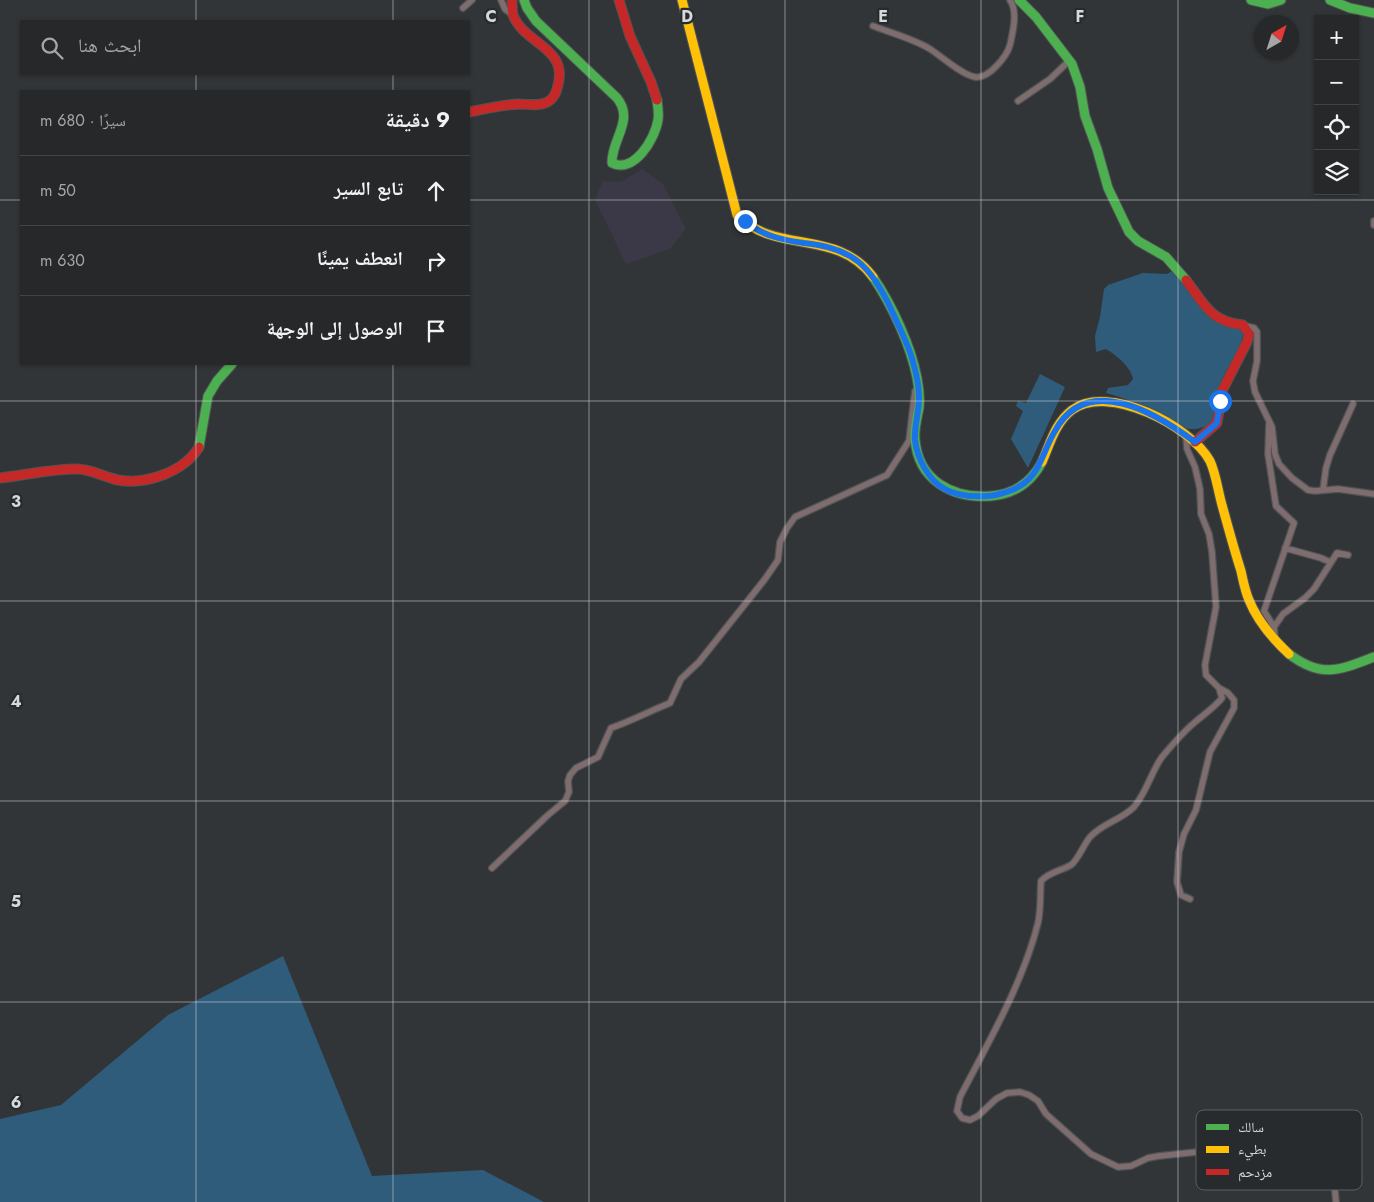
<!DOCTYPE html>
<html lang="ar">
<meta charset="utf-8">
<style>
:root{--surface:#262829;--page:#2e3031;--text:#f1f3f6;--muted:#a4a6a8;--line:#424446}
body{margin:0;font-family:Jost,"Noto Naskh Arabic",sans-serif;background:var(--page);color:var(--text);direction:rtl}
.controls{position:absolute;right:15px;top:15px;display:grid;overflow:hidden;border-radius:0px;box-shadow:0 1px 4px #0004}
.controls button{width:45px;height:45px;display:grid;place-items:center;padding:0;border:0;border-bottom:1px solid var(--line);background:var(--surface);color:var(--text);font:25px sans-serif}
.compass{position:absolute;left:1254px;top:15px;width:45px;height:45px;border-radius:50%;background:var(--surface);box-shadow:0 1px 4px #0004;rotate:39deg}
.stop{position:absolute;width:15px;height:15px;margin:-11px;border:4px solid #1a73e8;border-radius:50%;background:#fff}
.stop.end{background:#1a73e8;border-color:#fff;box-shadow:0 1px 5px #0008}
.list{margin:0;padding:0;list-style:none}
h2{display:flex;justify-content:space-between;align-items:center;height:65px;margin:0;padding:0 20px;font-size:21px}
h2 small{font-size:16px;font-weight:400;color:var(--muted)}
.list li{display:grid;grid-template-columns:32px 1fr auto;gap:15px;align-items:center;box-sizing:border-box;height:70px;padding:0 20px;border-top:1px solid var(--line)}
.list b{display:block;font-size:19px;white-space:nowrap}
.list em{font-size:16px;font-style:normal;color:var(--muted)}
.icon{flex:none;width:28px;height:28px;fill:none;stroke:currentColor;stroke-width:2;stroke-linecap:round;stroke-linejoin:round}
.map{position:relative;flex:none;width:1374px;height:1202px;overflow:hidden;direction:ltr}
.search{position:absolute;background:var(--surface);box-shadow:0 1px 4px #0004;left:20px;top:20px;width:450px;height:55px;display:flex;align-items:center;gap:12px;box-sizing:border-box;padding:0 18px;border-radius:0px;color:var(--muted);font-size:19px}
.panel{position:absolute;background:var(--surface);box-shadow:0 1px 4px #0004;left:20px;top:90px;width:450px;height:275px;border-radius:0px;direction:rtl}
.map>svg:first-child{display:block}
.education{fill:#3b3948}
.green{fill:#2f5c7b}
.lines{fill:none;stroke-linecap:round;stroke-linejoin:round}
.street-casing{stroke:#505354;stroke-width:8}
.fast-casing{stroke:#505354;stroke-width:11}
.slow-casing{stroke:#505354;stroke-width:11}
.jam-casing{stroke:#505354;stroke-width:11}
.street{stroke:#7e6c6e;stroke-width:5.5}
.fast{stroke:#4caf50;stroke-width:9}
.slow{stroke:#ffc107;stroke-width:9}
.jam{stroke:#c62828;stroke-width:9}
.route{stroke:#1a73e8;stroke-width:6}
.grid{fill:none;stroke:#d6d9db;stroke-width:1;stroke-opacity:0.55}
.key{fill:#272b2e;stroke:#5c5f62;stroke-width:1}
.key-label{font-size:14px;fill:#d6d9db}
.grid-label{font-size:16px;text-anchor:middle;font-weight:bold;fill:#d6d9db;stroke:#272b2e;stroke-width:4.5;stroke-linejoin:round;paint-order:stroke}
</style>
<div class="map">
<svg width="1374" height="1202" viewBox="0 0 1374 1202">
<rect width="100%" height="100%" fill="#323537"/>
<path class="education" d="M642,169l21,15 23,45 -16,20 -44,15 -31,-65 8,-18 18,1z"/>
<path class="green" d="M1172,271l6,1 24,35 38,22 3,6c-4,19 -20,35 -25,55 -2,8 1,19 -2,26 -3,9 -17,14 -26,13 -17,-1 -46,-22 -62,-29 -7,-3 -15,-5 -22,-7l2,-5 20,-3 5,-6c-2,-12 -17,-24 -27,-30l-10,3 -1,-16 5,-19 4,-28 4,-4 35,-12 24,1z
M1040,374l25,13 -37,81 -17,-29 12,-28 -7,-5 2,-5 8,2z
M283,956l89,220 111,-6 61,32h-544v-83l61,-14 107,-90z"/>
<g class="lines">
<defs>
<path id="street" d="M501,0l4,9 8,6
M463,8l9,-8
M873,26c16,6 43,14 57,23 11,7 32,26 45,28 14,2 32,-21 35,-32 3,-14 8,-33 0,-45
M1018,101l32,-22 19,-18
M1374,225v-4
M1245,326l9,2 3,4v29l-4,20 2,11 17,35 3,27 4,10 13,14 16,12 7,1 23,-2 36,5
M1269,424l-1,30 8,52 18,17 -30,88 10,16
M1186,436l1,13 8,18 5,22 1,25 8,20 3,18 4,55 -11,58 1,10 13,13 3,10c-8,10 -19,17 -28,25 -12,10 -22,22 -32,34 -11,15 -15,35 -28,50 -13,13 -31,16 -44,30 -6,7 -12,23 -19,28 -10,6 -22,7 -30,16 -1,14 0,29 -3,42 -15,60 -50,120 -78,174l-3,14 5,7 8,2 8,-4 18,-17 11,-6 13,-1 9,3 9,6 8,13 45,40 27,13 13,-1 17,-8 11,-2 38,-4 35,-17 17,-3 24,-8 29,-2 10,2 12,6 6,9 6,63
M1323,490l3,-22 4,-13 23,-51
M1285,548l36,10 9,4
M1275,639l-1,-12 9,-13 22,-16 9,-9 23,-36 11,2
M492,868l56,-53 17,-14 4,-9 -1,-11 2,-6 6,-7 22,-11 13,-29c20,-7 39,-17 59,-25l11,-24 18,-17 66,-83 13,-19 2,-18 7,-14 8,-11 92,-42 22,-34 6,-50 3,-3
M1190,899l-9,-4 -4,-13 2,-30 5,-18 12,-24 14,-58 24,-44v-8l-6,-7 -9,-5"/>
<path id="fast" d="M524,0l3,8 9,13 81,77c18,22 -6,42 -5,65 22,11 43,-24 46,-43 1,-7 0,-13 -1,-20
M1019,0l17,17 36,47 8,23 5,29 12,33 11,39 21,44 9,9 28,16 20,23
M1251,0l17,4 13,-4
M1330,0l20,8 24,5
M873,277c19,28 38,69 44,101 2,10 3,20 2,30 -2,10 -5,21 -4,31 3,41 37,60 76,57 23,-2 40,-13 51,-34
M199,447l9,-51 9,-15 15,-17
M1289,654c33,25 51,16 85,3"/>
<path id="slow" d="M682,0l55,215c39,40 100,13 136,62
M1042,462c8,-18 13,-39 30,-52 36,-27 119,16 138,51 6,13 8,30 12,44 6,22 12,44 19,66 2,9 4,20 8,29 8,20 25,40 40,54"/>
<path id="jam" d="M619,0l11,36 21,46 6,18
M469,112c16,-3 33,-7 49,-8 10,0 22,3 31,-3 5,-3 8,-11 9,-16 10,-38 -34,-41 -45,-70 -1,-4 -1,-10 -1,-15
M1186,280c18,24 25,42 57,45l6,9 -2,8 -25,49 -5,32 -22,19
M0,478c25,-3 51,-9 77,-9 14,0 27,8 41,11 28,5 66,-8 81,-33"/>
</defs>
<use href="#street" class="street-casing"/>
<use href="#fast" class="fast-casing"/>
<use href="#slow" class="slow-casing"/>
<use href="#jam" class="jam-casing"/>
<use href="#street" class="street"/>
<use href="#fast" class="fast"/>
<use href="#slow" class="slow"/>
<use href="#jam" class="jam"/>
</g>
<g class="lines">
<path class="route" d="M745,221c17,15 38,19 59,22 49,5 67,23 87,66 7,16 18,36 22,53 3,10 6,26 6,37 0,13 -5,28 -4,41 2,18 13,39 28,48 13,8 29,9 44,8 9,0 17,-3 25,-6 29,-12 29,-36 43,-59 32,-59 101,-18 140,11l22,-19 3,-22"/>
</g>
<path class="grid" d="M196,0v21M393,0v21M589,0v1202M785,0v1202M981,0v1202M1178,0v1202M196,74v17M393,74v17M0,200h21M469,200h905M196,364v838M393,364v838M0,401h1374M0,601h1374M0,801h1374M0,1002h1374"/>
<rect x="1196" y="1110" width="166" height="80" rx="8" class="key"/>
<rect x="1206" y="1124" width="23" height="6" fill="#4caf50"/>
<rect x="1206" y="1146" width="23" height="7" fill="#ffc107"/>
<rect x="1206" y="1169" width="23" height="6" fill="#c62828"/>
<g class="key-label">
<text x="1238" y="1132">سالك</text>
<text x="1238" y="1154">بطيء</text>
<text x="1238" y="1177">مزدحم</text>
</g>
<g class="grid-label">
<text x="491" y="22">C</text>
<text x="687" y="22">D</text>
<text x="883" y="22">E</text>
<text x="1080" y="22">F</text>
<text x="16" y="507">3</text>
<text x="16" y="707">4</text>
<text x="16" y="907">5</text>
<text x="16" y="1108">6</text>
</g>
</svg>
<div class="controls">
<button>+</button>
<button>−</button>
<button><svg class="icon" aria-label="locate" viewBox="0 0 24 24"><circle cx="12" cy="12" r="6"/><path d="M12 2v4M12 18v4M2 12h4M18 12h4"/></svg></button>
<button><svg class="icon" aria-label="layers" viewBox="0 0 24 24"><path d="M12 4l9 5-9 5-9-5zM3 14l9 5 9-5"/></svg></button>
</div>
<svg class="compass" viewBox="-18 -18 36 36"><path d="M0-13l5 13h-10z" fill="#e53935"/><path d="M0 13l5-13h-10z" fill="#a4a6a8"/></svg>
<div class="stop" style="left:1220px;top:401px"></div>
<div class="stop end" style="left:745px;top:221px"></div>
<div class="search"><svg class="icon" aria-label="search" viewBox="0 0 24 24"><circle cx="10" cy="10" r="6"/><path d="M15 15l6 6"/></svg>ابحث هنا</div>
<section class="panel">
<h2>9 دقيقة<small>سيرًا · 680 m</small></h2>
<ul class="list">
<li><svg class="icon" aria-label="ahead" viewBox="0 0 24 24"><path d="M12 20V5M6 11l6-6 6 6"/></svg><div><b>تابع السير</b></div><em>50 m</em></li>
<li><svg class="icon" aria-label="right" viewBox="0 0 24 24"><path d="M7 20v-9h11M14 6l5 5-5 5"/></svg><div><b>انعطف يمينًا</b></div><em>630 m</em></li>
<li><svg class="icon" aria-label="arrive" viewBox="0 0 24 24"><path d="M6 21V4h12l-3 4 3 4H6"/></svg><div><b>الوصول إلى الوجهة</b></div></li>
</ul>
</section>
</div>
